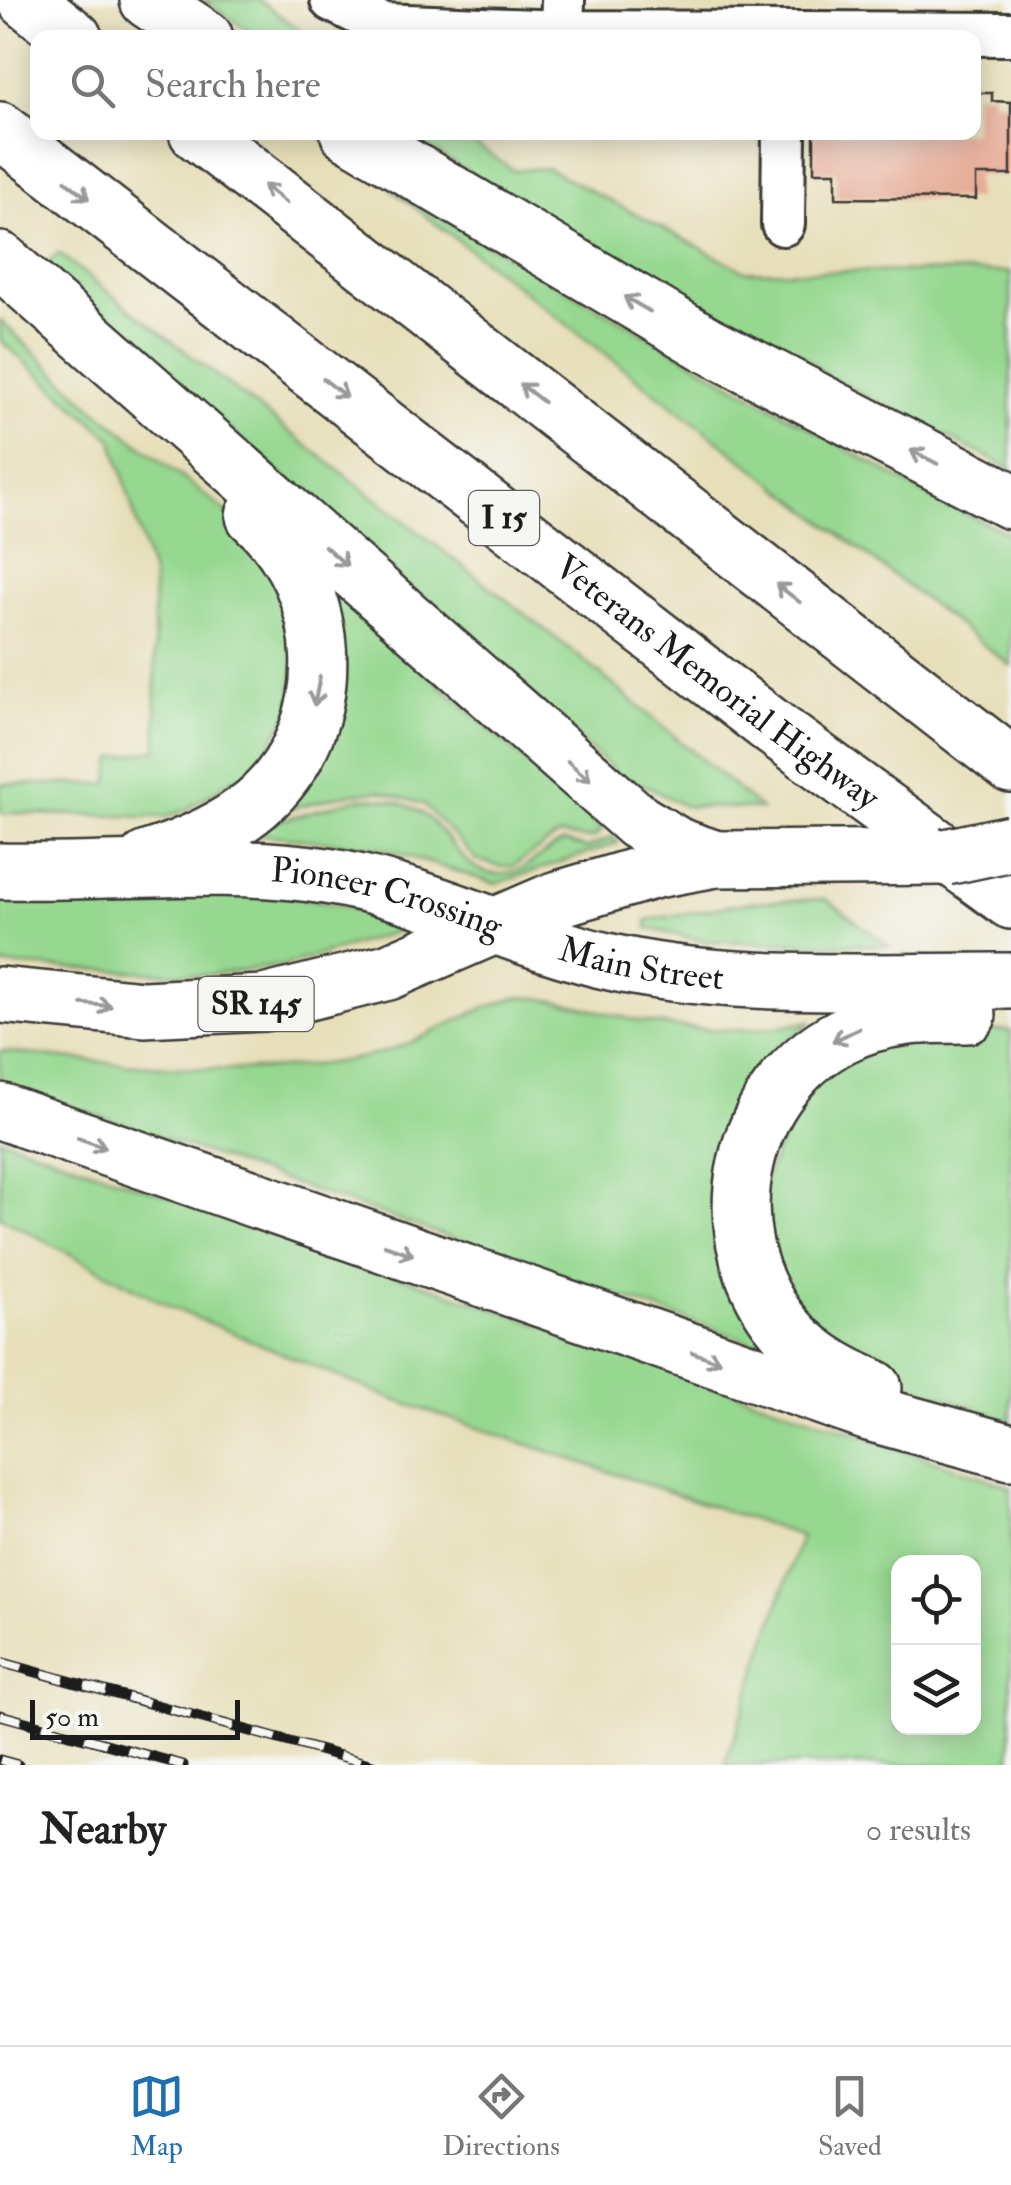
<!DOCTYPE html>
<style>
:root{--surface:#fff;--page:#f6f6f6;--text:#222;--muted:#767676;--line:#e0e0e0;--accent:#1f6fb2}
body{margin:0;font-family:"IM FELL Double Pica",serif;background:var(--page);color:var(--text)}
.controls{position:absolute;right:30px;bottom:30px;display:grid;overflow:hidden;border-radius:20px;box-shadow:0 5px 25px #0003}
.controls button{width:90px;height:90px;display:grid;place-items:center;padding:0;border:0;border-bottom:2px solid var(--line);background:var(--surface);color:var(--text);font:50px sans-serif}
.scale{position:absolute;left:30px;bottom:25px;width:210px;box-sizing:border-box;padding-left:10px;border:5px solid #1c1c1c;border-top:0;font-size:28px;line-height:35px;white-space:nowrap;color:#1c1c1c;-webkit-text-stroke:8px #f6f6f2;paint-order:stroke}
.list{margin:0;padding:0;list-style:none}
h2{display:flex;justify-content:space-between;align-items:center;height:130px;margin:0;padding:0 40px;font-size:42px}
h2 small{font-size:32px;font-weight:400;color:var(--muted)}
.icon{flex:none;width:55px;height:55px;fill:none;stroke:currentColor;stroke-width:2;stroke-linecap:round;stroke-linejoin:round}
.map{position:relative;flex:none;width:1011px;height:1765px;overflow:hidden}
.search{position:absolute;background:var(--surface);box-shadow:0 5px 25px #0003;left:30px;right:30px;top:30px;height:110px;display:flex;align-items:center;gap:25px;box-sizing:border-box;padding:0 35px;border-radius:20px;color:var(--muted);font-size:38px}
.sheet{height:280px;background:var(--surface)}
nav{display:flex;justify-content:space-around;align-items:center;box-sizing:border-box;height:140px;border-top:2px solid var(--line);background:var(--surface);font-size:28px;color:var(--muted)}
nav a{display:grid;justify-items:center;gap:5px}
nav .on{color:var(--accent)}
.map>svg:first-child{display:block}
.green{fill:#96d890;stroke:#597a56;stroke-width:2.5;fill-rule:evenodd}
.building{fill:#e6aa94}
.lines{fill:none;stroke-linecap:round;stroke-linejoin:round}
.minor-casing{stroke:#3a3934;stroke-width:48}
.highway-casing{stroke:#3a3934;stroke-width:60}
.minor{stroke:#fff;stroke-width:42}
.highway{stroke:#fff;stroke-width:55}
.rail-casing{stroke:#1c1c1c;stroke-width:11}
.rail{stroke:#f6f6f2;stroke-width:8;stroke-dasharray:22;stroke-linecap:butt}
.highway-bridge-casing{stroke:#3a3934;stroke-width:60;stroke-linecap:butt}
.highway-bridge{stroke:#fff;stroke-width:55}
.oneway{stroke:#999}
.labels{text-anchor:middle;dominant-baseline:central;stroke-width:8;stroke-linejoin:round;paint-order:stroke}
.shield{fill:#f6f6f2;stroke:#5d5d5c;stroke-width:2.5}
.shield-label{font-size:32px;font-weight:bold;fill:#1c1c1c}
.street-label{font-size:35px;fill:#1c1c1c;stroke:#f6f6f2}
</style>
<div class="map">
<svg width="1011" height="1765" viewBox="0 0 1011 1765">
<rect width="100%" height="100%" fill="#f6f6f2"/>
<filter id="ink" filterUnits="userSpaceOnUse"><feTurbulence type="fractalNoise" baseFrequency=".01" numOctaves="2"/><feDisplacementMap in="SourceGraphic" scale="20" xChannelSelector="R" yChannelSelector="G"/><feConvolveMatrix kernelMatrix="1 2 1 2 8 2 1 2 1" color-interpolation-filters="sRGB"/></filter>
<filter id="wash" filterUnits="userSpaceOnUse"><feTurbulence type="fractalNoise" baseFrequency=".0048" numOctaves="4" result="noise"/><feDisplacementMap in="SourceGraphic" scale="40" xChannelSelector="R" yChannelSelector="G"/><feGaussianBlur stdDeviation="2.25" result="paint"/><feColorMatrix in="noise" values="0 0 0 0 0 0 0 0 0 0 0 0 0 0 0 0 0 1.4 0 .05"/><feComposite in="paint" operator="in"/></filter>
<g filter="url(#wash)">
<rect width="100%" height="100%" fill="#e7dfb9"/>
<path class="green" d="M203,0h56l50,37h-51z
M404,133h54l55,37 34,-2 198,103 266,1v197l-181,-91 -25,-21 -33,-14 -12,4z
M391,189l547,312 73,33v132z
M58,253l517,400 186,156 -77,-3 -41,-22 -6,7 -591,-525z
M0,320l94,89 147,114 56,100 -6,87 -45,75 -11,-7 -51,33 -19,6 -165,-4v-29h108l5,-26 44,-8 -4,-172 -41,-139 -112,-99z
M319,577l283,252c-11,18 -26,5 -44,7l-45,30 -12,1 -24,-7 -54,-56 -43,-13 -38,4 -71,19z
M360,798c21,0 41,2 60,14 30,19 43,66 84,62 25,-2 38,-25 61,-32l22,6 26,-11 5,6 -122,41 -114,-36 -144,-16z
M0,885l296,11 129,27 -138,42 -80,10 -207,-10z
M826,899l63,47 -185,-5 -57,-13v-8l105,-18z
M521,997c44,2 86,18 129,26 55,9 109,10 162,-2 -48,41 -112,114 -97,184 10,48 38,98 56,144l-771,-267v-31c119,13 246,31 365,6 58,-12 102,-49 156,-60z
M979,1030l32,1v391l-174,-65 -24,-15 -67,-119 70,-164z
M0,1138l1011,349v278h-286l76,-229 -409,-137 -219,-91 -173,-91zM898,1562h76v166h-76z"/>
<g id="blocks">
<path class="building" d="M974,93h18v8l19,1v73h-35v24l-140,-1v-26h-22v-40h160z"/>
</g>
</g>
<g filter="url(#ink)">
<use href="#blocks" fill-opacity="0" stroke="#3a3934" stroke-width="2.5"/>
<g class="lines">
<defs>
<path id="minor" d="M332,0l50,25 180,7 1,6
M563,0l-1,32 449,2
M783,224l1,-92"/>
<g id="highway">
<path d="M26,0l48,38"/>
<path d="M148,0l57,38"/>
<path id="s1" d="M0,130l775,599 236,172"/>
<path d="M197,132l814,633"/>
<path d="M348,132l359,212 304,157"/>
<path d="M0,260l638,562 40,24 38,13"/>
<path d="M147,859c38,-12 78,-29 109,-55 87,-75 81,-214 -2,-288"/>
<path id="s2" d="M0,871c108,3 219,-11 326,5 97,15 182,61 276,84 125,31 280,20 409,21"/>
<path d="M0,995l144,14 120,-6 124,-31 167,-72 101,-30 60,-11 230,-2"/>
<path d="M0,1111l869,302 142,39"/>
<path d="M874,1388c-38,-16 -72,-36 -97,-70 -67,-92 -37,-229 65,-282 40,-21 82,-21 126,-21"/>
</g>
</defs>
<use href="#minor" class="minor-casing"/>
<use href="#highway" class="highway-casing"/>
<use href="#minor" class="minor"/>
<use href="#highway" class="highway"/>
<defs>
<path id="rail" d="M0,1662l373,103
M0,1715l183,50
M0,1760l18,5"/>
</defs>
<use href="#rail" class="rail-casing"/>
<use href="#rail" class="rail"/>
<defs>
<path id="highway-bridge" d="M946,857l65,-14"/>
</defs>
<use href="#highway-bridge" class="highway-bridge-casing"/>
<use href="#highway-bridge" class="highway-bridge"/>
</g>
<defs><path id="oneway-shaft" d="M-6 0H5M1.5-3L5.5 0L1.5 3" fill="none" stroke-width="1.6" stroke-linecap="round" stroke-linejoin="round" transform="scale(2.5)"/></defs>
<g class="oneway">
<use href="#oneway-shaft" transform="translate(77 190) rotate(38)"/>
<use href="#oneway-shaft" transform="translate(275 194) rotate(-142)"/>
<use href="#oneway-shaft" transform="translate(637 304) rotate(-150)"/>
<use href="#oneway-shaft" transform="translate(335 388) rotate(38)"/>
<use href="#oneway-shaft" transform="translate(532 393) rotate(-142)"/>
<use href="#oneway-shaft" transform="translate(924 457) rotate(-153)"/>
<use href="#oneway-shaft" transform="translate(336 556) rotate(41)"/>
<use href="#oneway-shaft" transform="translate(788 593) rotate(-142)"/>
<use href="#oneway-shaft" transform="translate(317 691) rotate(101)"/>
<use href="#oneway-shaft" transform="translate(579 771) rotate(41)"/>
<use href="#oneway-shaft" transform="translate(97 1005) rotate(5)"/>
<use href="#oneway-shaft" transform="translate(846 1035) rotate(154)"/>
<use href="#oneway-shaft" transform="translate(92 1143) rotate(19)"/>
<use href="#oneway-shaft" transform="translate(399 1250) rotate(19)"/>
<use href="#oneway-shaft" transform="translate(706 1357) rotate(19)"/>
</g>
</g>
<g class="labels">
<g class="shield">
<rect x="469" y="491" width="70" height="54" rx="8"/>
<rect x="198.5" y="977" width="115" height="54" rx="8"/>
</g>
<g class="shield-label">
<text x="504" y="518">I 15</text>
<text x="256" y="1004">SR 145</text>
</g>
<g class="street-label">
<text stroke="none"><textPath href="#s1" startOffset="905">Veterans Memorial Highway</textPath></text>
<text stroke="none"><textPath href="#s2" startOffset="390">Pioneer Crossing</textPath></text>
<text stroke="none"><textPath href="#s2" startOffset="655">Main Street</textPath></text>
</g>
</g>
</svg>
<div class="controls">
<button><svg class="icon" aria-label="locate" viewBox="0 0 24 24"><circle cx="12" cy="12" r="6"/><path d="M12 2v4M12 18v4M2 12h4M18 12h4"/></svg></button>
<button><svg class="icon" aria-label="layers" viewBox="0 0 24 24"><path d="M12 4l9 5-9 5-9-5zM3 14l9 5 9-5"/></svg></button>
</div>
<div class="scale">50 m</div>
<div class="search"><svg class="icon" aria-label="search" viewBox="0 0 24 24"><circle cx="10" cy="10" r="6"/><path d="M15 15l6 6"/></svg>Search here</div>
</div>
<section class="sheet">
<h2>Nearby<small>0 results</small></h2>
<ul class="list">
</ul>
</section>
<nav>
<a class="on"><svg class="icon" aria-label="map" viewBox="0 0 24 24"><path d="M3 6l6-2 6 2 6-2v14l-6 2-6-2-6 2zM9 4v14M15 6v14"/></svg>Map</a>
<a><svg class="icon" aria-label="directions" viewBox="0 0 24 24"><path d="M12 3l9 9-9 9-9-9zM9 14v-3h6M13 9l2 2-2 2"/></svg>Directions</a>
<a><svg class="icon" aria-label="saved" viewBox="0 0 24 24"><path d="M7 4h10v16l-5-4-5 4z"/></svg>Saved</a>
</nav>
